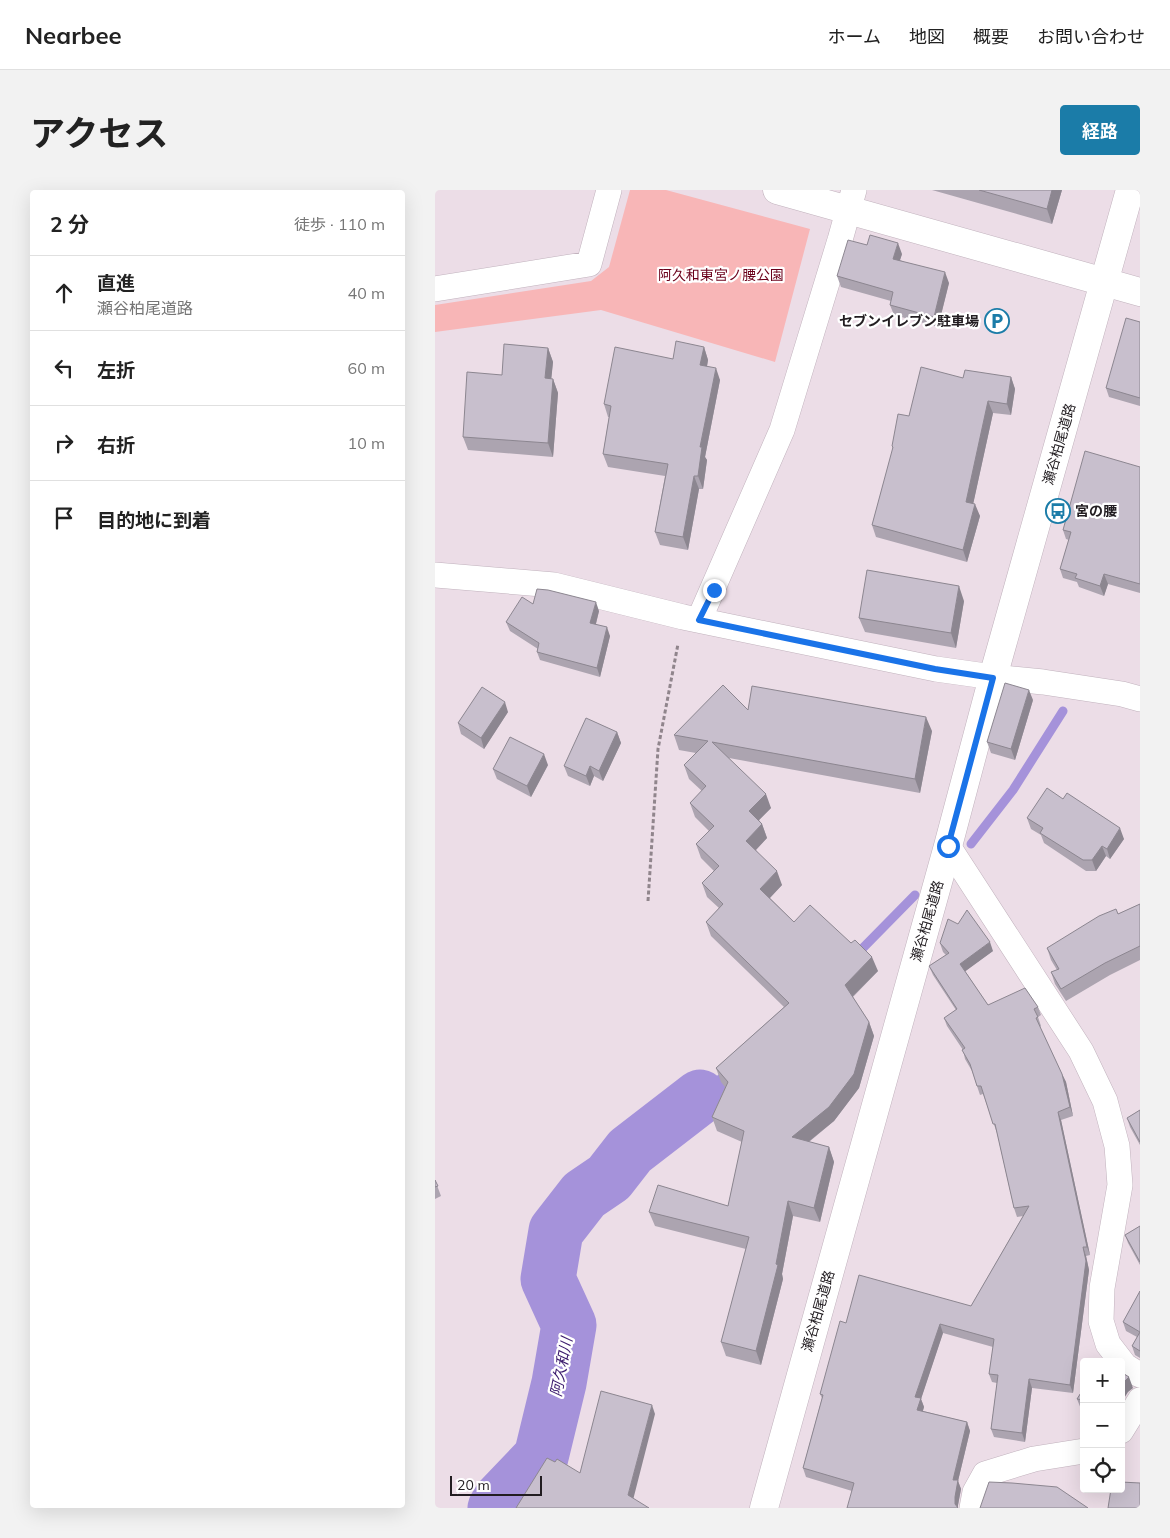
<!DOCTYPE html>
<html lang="ja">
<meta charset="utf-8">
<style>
:root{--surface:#fff;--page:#f2f2f2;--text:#222;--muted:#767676;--line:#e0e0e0;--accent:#1b7ca8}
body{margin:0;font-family:Mulish,"Noto Sans JP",sans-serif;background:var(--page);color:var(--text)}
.controls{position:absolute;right:15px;bottom:15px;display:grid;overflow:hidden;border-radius:5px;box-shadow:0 5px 20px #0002}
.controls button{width:45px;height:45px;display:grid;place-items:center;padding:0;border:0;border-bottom:1px solid var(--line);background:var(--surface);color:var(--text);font:25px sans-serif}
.scale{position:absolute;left:15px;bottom:12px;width:92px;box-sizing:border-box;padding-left:5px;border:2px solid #221d21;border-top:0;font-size:14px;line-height:18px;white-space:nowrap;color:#221d21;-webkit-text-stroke:4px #fff;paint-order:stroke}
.stop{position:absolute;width:15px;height:15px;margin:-11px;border:4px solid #1a73e8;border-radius:50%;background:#fff}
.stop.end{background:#1a73e8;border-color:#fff;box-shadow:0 1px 5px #0008}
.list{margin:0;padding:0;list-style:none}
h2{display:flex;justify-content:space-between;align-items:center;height:65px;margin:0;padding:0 20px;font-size:21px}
h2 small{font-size:16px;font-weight:400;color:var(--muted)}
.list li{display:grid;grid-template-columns:32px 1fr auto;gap:15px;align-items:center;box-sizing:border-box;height:75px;padding:0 20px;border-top:1px solid var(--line)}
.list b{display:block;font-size:19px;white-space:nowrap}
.list p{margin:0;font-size:16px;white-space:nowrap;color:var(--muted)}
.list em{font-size:16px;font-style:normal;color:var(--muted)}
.icon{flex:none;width:28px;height:28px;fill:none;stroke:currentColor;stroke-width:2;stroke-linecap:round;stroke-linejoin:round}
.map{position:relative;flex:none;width:705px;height:1318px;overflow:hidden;border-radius:5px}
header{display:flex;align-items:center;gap:30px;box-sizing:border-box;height:70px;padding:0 25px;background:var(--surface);border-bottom:1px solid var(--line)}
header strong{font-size:24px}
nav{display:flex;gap:28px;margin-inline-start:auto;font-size:18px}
.intro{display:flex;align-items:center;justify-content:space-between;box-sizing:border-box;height:120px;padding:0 30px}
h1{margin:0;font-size:35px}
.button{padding:12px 22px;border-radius:5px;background:var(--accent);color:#fff;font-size:18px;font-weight:700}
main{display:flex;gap:30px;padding:0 30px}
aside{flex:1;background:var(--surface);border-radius:5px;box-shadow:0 5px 20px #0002}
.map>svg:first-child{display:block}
.green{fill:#f8b6b7}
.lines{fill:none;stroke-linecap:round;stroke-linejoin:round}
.stream{stroke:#a592da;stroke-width:9}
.river{stroke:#a592da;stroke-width:55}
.minor-casing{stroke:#c1b2bd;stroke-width:26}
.tertiary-casing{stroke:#c1b2bd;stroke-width:29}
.secondary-casing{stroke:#c1b2bd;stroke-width:29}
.path{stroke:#90858c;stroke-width:3;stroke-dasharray:4 2.5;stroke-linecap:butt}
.minor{stroke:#fff;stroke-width:25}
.tertiary{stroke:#fff;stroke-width:28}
.secondary{stroke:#fff;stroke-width:28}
.wall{fill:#aca4b0}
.shaded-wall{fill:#8c8690}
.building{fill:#c8bfcd;stroke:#8c8690}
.route{stroke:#1a73e8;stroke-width:6}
.labels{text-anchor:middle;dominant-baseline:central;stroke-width:4.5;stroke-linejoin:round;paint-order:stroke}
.park-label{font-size:14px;fill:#6a001a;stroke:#fff}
.poi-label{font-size:14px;font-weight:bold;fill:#221d21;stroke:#fff;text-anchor:end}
.street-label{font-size:14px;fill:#221d21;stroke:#fff}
.water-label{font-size:15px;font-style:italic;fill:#39186b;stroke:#fff}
</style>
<header>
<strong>Nearbee</strong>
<nav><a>ホーム</a><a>地図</a><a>概要</a><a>お問い合わせ</a></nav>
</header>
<div class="intro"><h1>アクセス</h1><a class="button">経路</a></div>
<main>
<aside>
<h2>2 分<small>徒歩 · 110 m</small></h2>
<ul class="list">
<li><svg class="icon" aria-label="ahead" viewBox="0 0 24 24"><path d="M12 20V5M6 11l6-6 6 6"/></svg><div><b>直進</b><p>瀬谷柏尾道路</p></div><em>40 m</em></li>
<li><svg class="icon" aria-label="left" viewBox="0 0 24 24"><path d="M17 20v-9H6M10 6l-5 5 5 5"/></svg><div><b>左折</b></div><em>60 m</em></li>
<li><svg class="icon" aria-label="right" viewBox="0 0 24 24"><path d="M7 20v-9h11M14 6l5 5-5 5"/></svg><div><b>右折</b></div><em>10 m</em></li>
<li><svg class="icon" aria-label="arrive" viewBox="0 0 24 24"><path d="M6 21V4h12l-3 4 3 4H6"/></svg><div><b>目的地に到着</b></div></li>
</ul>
</aside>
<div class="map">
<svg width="705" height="1318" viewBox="0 0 705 1318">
<rect width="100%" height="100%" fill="#ecdde7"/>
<path class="green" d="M195,0h36l144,39 -35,133 -174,-52 -166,22v-27l156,-24 18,-14z"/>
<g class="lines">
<path class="stream" d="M536,654l42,-54 50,-79
M421,765l59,-60
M265,907l28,-25"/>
<path class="river" d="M60,1318l5,-8 41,-43 18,-74 10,-58 -21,-46 8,-48 28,-36 25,-17 21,-27 70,-54"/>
<defs>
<path id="minor" d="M0,99l154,-25 20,-74
M0,385l119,10 129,32 253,52 57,8 50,5 79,12 18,5
M264,430l83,-190 58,-190 14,-50
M513,656l133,205 24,50 12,45 3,39 -18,103 -1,33 7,23 17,22 15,9
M686,1241l19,-31
M537,1318l3,-16 10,-18 49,-15 50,-8"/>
<path id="tertiary" d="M342,0l363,102"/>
<path id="secondary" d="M329,1318l184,-662 45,-169 137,-487"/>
</defs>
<use href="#minor" class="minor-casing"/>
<use href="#tertiary" class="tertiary-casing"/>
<use href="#secondary" class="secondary-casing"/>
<path class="path" d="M213,711l10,-152 20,-105"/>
<use href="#minor" class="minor"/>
<use href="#tertiary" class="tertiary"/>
<use href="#secondary" class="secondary"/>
</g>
<path class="wall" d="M497,0h130l-10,34z
M467,64l-2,6 49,23 -11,44 -44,-12 -4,-10 1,-4 -50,-14 -4,-11z
M705,132v84l-31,-9 -3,-9z
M269,157l4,13 -1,6 13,14 -15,77 2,3 -4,29h-4l-11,61 -28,-5 -5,-13 10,-56 -57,-9 -5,-13 6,-37h-1l-4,-13 69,-45z
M113,158l5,14 -2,17h2l5,14 -5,64 -85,-7 -5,-13 39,-62z
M576,187l4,12 -4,26 -18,-2 -20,91 7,12 -13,46 -91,-25 -4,-12 21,-76 -1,-3 17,-30 54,-38z
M705,277v126l-32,-9 -4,12 -25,-9 -2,-5 -14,-4 -3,-9 9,-29 -3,-1 -3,-9z
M529,411l-8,47 -91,-16 -6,-14z
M98,414l66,7 -3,13 14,12 -10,41 -60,-17 -3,-8 1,-3 -28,-18 -4,-9z
M598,510l-18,60 -24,-7 -4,-11z
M313,520l184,21 -12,62 -191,-35 42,50 -12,12 3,4 5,14 -11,12 26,35 -12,13 24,24 84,49 -25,26 16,25 5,14 -15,52 -25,33 -25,21 20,5 5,15 -14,60 -27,-6 -11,58 1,5 -22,86 -35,-9 -5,-14 25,-93 -91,-23 -6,-14 79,-6 14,-64 -25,-11 -5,-14 13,-30 -4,-5 -5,-14 68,-61 -73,-71 -5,-14 13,-14 -12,-11 -5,-14 12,-12 -13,-13 -5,-14 13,-13 -14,-14 -5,-14 12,-12 -13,-12 -5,-14 12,-12 -17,-3 -5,-15z
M73,522l-24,37 -23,-15 -3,-11z
M182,542l4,11 -18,38 -9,-5 -4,10 -22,-10 -4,-10z
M113,575l-17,32 -34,-18 -4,-10z
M628,609l61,40 -14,20 -4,-3 -10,15h-10l-42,-28 -3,-8 -10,-6 -4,-11z
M705,714v56l-30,15 -44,26 -11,-17 -4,-12 6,-2 -6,-10 -4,-12 71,-34z
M505,753l53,8 -28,20 23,34 50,2 3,8 -3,2 3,9 -1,1 22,47 4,8 7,34 -12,4 29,135 -4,1 3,14 -16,123 -41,-5 -7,54 -31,-5 -3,-8 6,-46 -5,-1 -3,-8 4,-27 -50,-14 -22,66 3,8 -1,4 44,11 3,9 -12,50 3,8 -3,16 -106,-14 -46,-14 -3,-9 19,-70 -2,-4 26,-71 125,-17 52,-90 -6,1 -3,-9 -17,-75 -14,-39 -3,1 -8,-24 -7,-12 -2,-9 -16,-24 -3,-8 12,-8 -23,-35 -4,-9 17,-11 -3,-3z
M705,920v35l-10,-18 -3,-9z
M0,990l6,16 -6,3z
M705,1036v39l-12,-22 -3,-8z
M705,1101v67l-5,-3 -3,-9 5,-9 -11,-6 -3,-9z
M649,1198v22l-3,-1 -4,-10z"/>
<path class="shaded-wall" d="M617,0h10l-10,34 -5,-15z
M463,53l4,11 -5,15 -4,-10z
M510,82l4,11 -11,44 -4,-10z
M269,157l4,13 -3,18 -5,-13z
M113,158l5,14 -3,30 -5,-14z
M281,178l4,12 -15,77 2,3 -4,29 -5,-13 2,-29z
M576,187l4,12 -4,26 -4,-11z
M118,189l5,14 -5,64 -5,-14z
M553,211l5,12 -22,101 -5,-12z
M259,286l5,13 -11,61 -5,-13z
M540,314l5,12 -13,46 -4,-12z
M669,384l4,10 -4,12 -4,-10z
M524,396l5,15 -8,47 -5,-15z
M161,412l3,9 -5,20 -4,-8z
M172,437l3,9 -10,41 -3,-9z
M594,500l4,10 -18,60 -4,-11z
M70,512l3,10 -24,37 -3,-11z
M491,527l6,14 -12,62 -5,-14z
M182,542l4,11 -18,38 -4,-10z
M109,564l4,11 -17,32 -4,-11z
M155,576l4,10 -4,10 -4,-10z
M331,604l5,14 -17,17 -5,-14z
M327,634l5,14 -16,17 -5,-14z
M685,638l4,11 -14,20 -3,-10z
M667,656l4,10 -10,15 -4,-11z
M342,681l5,14 -17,18 -5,-14z
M555,752l3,9 -30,22 -3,-9z
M437,767l6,14 -28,28 -5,-14z
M434,832l5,14 -15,52 -25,33 -37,30 -5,-14z
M627,884l4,8 7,34 -3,-9z
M623,922l3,8 29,135 -3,-8z
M394,957l5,15 -14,60 -6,-14z
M353,1011l5,15 -11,58 1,5 -22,86 -5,-14 20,-87z
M648,1057l3,9 3,14 -16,123 -3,-8z
M505,1134l3,9 -22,66 3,8 -4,12 -3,-9 -2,-13z
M694,1187l4,11 -5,4 -7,11v-17l3,-4z
M594,1189l3,9 -7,54 -3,-9z
M217,1215l3,9 -23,90 -4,-9z
M532,1232l3,9 -12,50 3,8 -3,16v3l-3,-4 -2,-24z"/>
<path class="building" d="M544,0h73l-5,19z
M435,45l28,8 -5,16 52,13 -11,45 -44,-12 3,-13 -56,-16 11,-36 19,5z
M691,128l14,4v76l-34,-10z
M241,151l28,6 -4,18 16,3 -16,79h2l-4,29h-4l-11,61 -28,-5 13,-68 -65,-10 8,-48 -7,-2 11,-57 58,12z
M69,154l44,4 -3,30 8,1 -5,64 -85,-6 4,-65 35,3z
M486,177l42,11 2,-8 46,7 -4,27 -19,-3 -22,101 9,2 -12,46 -91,-25 21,-78 -1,-1 6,-32 11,2z
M650,261l55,16v117l-36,-10 -4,12 -25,-8 2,-4 -17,-5 11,-37 -8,-2z
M432,380l92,16 -8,47 -92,-15z
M102,399l11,1 48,12 -6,21 17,4 -10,41 -60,-16 2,-9 -33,-21 16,-25 11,7z
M570,493l24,7 -18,59 -24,-7z
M288,495l25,25 4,-24 174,31 -11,62 -203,-37 54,52 -17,17 13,13 -16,17 31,30 -17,18 34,33 16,-17 41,38 4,-3 17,17 -27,28 24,37 -15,52 -25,33 -37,30 37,10 -15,61 -26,-7 -12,63 2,1 -22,86 -35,-9 28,-105 -100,-25 9,-27 70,21 16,-75 -32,-14 16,-35 -12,-14 73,-65 -83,-81 17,-18 -21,-21 17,-17 -23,-22 18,-18 -24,-23 16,-17 -22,-21 24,-24 -34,-6z
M47,497l23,15 -24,36 -23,-15z
M151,528l31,14 -18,39 -9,-5 -4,10 -22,-10z
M75,547l34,17 -17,32 -34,-17z
M612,598l16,11 4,-6 53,35 -13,21 -5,-3 -10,14h-9l-43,-27 3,-5 -16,-10z
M705,714v42l-35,17 -44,26 -10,-17 8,-3 -12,-21 52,-32 17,-7 2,5z
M532,720l23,32 -30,22 28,41 37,-17 13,19 -4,2 4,8 -2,1 26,56 8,33 -12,5 29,135h-4l3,14 -16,124 -41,-6 -7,54 -31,-4 7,-54 -9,-1 5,-35 -54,-15 -25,73 6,1 -4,12 50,12 -14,58h5l-3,17v7l3,4h-111l7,-25 -51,-15 20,-73 -3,-1 20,-73 6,2 13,-48 112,31 58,-100 -15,2 -19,-84h-2l-12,-38h-4l-7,-22 -8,-14 3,-2 -21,-30 13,-9 -28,-43 20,-13 -9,-10 8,-24 10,5z
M705,920v32l-13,-24z
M0,990l3,6 -3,1z
M705,1036v36l-15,-27z
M705,1101v60l-8,-5 8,-14 -17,-10z
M686,1182l8,5 -5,5 -3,4z
M649,1198v12l-7,-1z
M166,1201l51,14 -24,90 21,13h-133l31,-50 8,4 2,-3 23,14z
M554,1292l23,1 45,4 31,21h-108z
M686,1292l19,1v25h-32l3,-19h10z"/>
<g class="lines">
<path class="route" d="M279,400l-15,30 236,49 58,9 -45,168"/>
</g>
<defs>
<symbol id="parking-ring" viewBox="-11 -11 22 22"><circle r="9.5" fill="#fff" stroke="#1b7ca8" stroke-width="1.5"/><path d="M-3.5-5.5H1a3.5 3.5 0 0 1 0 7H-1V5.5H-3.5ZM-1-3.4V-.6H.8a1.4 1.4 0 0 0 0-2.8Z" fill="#1b7ca8"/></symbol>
<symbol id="bus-ring" viewBox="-11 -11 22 22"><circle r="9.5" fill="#fff" stroke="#1b7ca8" stroke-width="1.5"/><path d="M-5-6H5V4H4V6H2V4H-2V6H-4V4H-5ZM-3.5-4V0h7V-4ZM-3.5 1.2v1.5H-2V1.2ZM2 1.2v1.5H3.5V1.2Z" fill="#1b7ca8"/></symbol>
</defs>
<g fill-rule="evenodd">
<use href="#parking-ring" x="548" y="117" width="28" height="28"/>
<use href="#bus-ring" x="609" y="307" width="28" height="28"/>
</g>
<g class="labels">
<g class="park-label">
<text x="286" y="85">阿久和東宮ノ腰公園</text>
</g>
<g class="poi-label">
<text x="544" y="131">セブンイレブン駐車場</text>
<text x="640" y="321" text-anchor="start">宮の腰</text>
</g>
<g class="street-label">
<text transform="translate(624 254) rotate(-74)">瀬谷柏尾道路</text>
<text transform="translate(492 731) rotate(-74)">瀬谷柏尾道路</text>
<text transform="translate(383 1121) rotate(-74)">瀬谷柏尾道路</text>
</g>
<g class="water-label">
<text transform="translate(126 1177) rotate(-79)">阿久和川</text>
</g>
</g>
</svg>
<div class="controls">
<button>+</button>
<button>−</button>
<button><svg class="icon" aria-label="locate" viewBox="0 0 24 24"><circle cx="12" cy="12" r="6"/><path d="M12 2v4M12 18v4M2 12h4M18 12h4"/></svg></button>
</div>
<div class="scale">20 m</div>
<div class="stop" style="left:513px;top:656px"></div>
<div class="stop end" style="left:279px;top:400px"></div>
</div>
</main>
